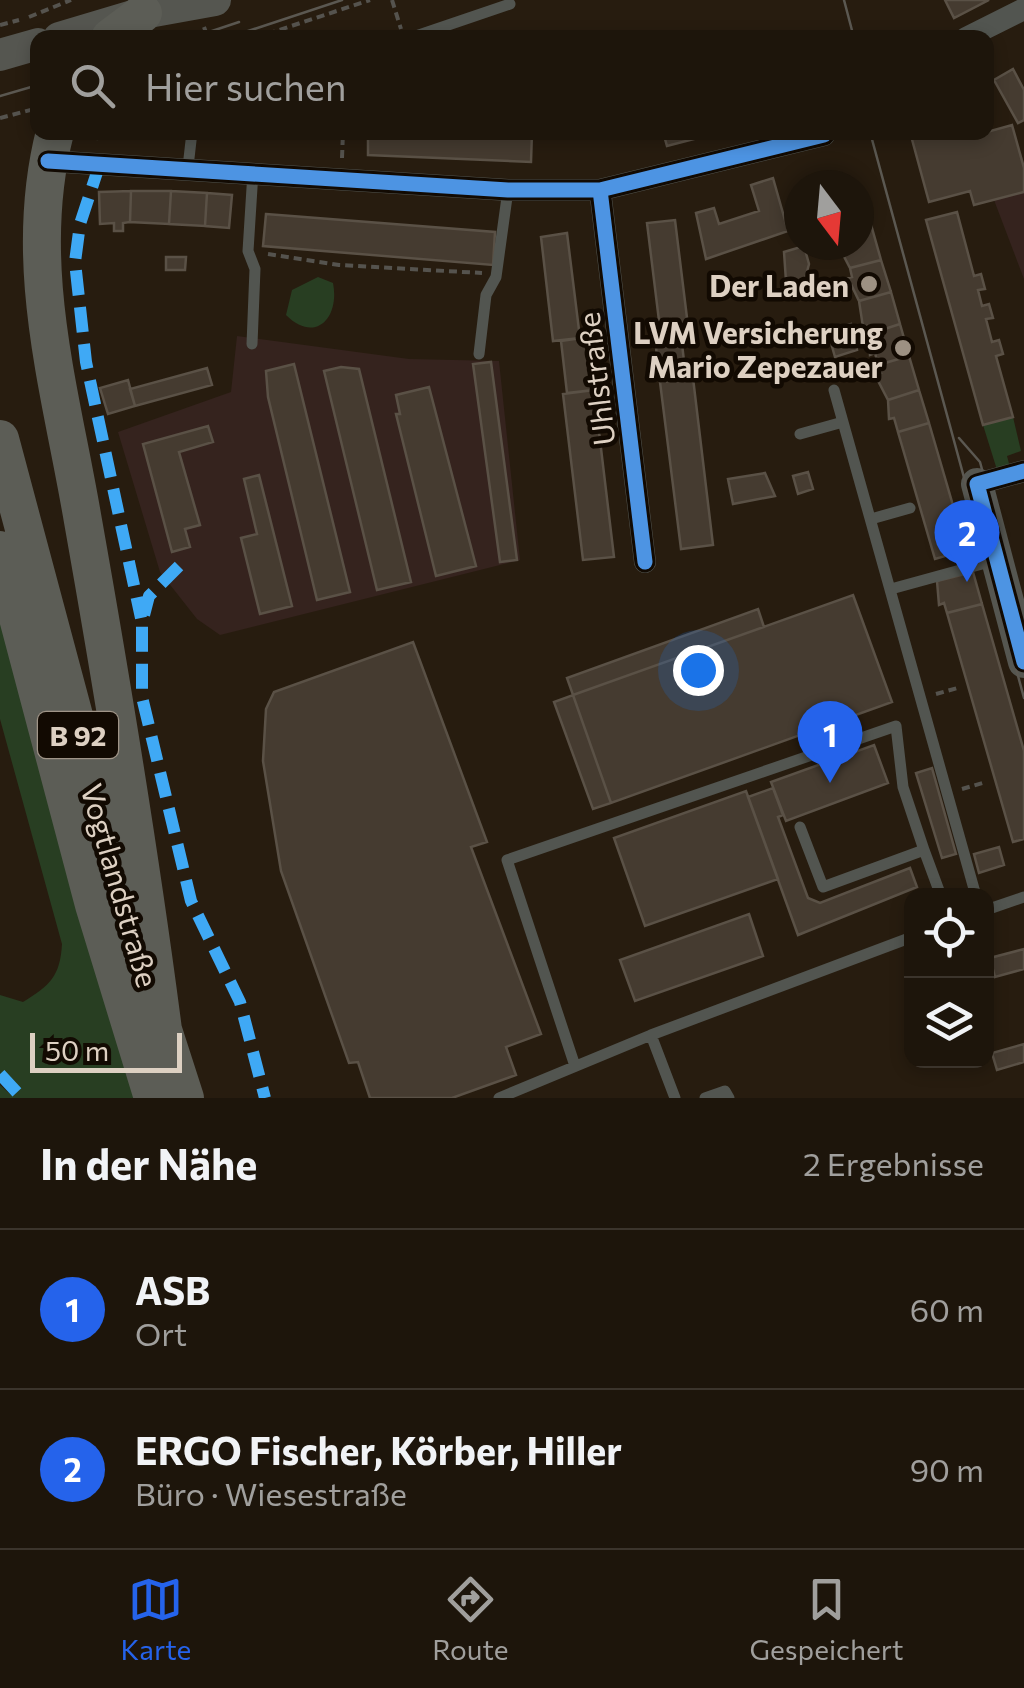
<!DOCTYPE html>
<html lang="de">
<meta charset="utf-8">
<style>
:root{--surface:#1d150b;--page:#251e14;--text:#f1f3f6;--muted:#a09f9d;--line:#3b342c;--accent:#2563eb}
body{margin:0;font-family:Commissioner,sans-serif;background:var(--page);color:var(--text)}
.controls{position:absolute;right:30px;bottom:30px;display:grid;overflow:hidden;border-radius:20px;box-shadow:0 5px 15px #0003}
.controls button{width:90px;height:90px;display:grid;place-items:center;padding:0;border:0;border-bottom:2px solid var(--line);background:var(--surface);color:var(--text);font:50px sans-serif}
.compass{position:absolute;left:784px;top:170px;width:90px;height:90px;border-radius:50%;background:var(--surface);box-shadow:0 5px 15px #0003;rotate:164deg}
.scale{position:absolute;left:30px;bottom:25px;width:152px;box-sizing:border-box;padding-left:10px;border:5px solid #ddd0c2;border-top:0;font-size:28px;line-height:35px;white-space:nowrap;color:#ddd0c2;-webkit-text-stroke:8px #120a02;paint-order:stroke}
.you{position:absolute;left:698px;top:670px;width:35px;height:35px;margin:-25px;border:8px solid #fff;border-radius:50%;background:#1a73e8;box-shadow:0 0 0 15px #1a73e833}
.badge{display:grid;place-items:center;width:65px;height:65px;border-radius:50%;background:var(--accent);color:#fff;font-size:32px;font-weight:700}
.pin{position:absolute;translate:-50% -82px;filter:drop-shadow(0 2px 5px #0008)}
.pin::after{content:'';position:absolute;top:52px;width:35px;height:30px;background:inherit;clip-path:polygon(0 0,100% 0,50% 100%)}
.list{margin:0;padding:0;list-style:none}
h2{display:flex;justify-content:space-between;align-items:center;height:130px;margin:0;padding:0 40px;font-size:42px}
h2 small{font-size:32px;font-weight:400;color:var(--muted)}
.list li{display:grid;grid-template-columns:65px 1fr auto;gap:30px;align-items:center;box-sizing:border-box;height:160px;padding:0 40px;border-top:2px solid var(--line)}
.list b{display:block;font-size:38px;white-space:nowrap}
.list p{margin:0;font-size:32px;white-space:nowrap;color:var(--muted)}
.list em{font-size:32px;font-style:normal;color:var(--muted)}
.icon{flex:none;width:55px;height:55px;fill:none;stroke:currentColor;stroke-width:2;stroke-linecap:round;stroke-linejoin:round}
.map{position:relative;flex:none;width:1024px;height:1098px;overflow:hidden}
.search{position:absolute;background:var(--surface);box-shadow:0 5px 15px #0003;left:30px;right:30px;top:30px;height:110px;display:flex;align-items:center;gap:25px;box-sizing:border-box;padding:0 35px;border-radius:20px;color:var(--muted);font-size:38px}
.sheet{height:450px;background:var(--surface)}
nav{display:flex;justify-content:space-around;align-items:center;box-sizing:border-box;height:140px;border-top:2px solid var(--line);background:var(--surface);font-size:28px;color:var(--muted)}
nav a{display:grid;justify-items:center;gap:5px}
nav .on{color:var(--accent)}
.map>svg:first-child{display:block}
.industrial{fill:#35231e}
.green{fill:#283e22}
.building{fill:#453b30;stroke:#5a5146;stroke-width:2.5}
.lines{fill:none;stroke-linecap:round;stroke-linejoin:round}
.path{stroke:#55534e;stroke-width:4;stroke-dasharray:8 5;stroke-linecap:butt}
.lane{stroke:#525550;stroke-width:11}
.street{stroke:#525550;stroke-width:22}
.secondary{stroke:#555650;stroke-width:32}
.primary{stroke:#5c5d56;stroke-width:38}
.tram{stroke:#5b5851;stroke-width:2.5}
.quiet{stroke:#3fa9f5;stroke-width:12;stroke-dasharray:25 12;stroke-linecap:butt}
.cycleway-casing{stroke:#120a02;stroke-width:21}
.cycleway{stroke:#4d94e3;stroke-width:15}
.poi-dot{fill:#9d9183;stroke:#120a02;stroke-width:4}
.labels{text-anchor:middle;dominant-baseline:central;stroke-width:9;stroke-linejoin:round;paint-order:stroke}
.shield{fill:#120a02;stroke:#a09588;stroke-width:2.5}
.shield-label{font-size:28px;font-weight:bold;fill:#ddd0c2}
.poi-label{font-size:30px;font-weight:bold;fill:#ddd0c2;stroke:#120a02;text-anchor:end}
.street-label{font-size:30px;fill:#ddd0c2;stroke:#120a02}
</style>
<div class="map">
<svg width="1024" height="1098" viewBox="0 0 1024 1098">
<rect width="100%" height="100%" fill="#271c0f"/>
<path class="industrial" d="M1024,191v88l-30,-79z
M237,336l172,23 90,2 21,199 -300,75 -23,-16 -37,-47 -42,-140 113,-40z"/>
<path class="green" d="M318,277l15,6c7,35 -18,61 -47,32l6,-25z
M1013,417l8,34 -14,5 4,15 -13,2 -15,-48z
M0,617l138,481h-138v-13l11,10 -11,-23v-77l23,7c27,-17 37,-25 39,-58l-62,-225z"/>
<path class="building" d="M945,0h44l-35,18z
M1013,69l11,21v30l-6,3 -24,-43z
M1012,125l12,43v24l-50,13 -4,-14 -41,11 -19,-70h58l1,5z
M368,132h164l-1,30 -163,-7z
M663,132h58l-54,14z
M773,178l15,53 -82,28 -10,-46 18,-5 5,16 40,-13 -8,-26z
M131,191h40l-2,33 -39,-2z
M131,191l-1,31 -7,1v8h-9v-8l-14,1 -1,-32z
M171,191l36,2 -2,33 -36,-2z
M207,193l25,2 -3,33 -24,-2z
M957,212l17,64 7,-2 4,15 -7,1 4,16 7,-2 4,14 -7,1 6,23 7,-2 4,14 -7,2 17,61 -30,8 -57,-205z
M266,214l229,18 -2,33 -230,-19z
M675,220l13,106 -28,3 -13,-106z
M870,221l11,39 -31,8 -12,-23h21v-21z
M567,233l13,105 -27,3 -12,-104z
M804,246l5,18 -5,19 -18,-2 -2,-29z
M166,257h20l-1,13h-19z
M881,260l10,32 -32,9 -11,-23 4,-1 -2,-9z
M891,292l9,32 -31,10 -2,-8 -4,1 -4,-26z
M851,324l3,13 -23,6 -3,-13z
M900,324l9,32 -31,9 -3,-12 -5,2 -1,-21z
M680,327l6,51 -26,4 -6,-52z
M588,337l6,53 -27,3 -6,-52z
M854,337l3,13 -22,7 -4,-14z
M909,356l10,34 -31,10 -13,-25 6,-2 -3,-8z
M491,362l26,198 -17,2 -27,-198z
M294,364l56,228 -33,8 -49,-203 -2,-26z
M341,367l18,2 52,213 -34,8 -53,-219z
M207,368l5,17 -77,21 -5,-17z
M693,378l20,167 -32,4 -21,-167z
M128,380l7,26 -27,8 -8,-26z
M429,387l47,179 -40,10 -40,-162h4l-4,-19z
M594,390l20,167 -31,3 -20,-166z
M919,390l10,33 -31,9 -4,-14 -5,1 -1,-19z
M929,423l37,127 -31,9 -37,-127z
M208,426l5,16 -34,10 21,73 -15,4 5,18 -18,5 -29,-108z
M808,472l5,17 -15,5 -5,-18z
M765,473l10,23 -42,8 -5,-25z
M259,475l33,131 -32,8 -19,-76 16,-4 -13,-55z
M973,572l9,32 -35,9 -3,-10 -5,2 -2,-24z
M853,595l39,107 -281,101 -38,-108z
M982,604l42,147v88l-11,3 -66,-229z
M758,609l6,18 -191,68 -6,-17z
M413,642l74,200 -16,5 70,187 -35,13 10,28 -64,23h-82l-12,-36 -9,1 -68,-192 -18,-110 3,-52 8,-17z
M573,695l38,108 -18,6 -39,-107z
M874,745l14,38 -102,38 -15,-39z
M932,768l24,86 -14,4 -26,-85z
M773,788l10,27 -5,2 30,81 12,5 90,-35 7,19 -119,48 -50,-138z
M746,791l32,88 -133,47 -31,-88z
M999,847l5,18 -25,8 -5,-19z
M749,914l14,42 -128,45 -15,-41z
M1024,949v20l-29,8 -5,-19z
M1024,1044v18l-27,8 -5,-17z"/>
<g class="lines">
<path class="path" d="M392,0l9,29
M29,17l42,-17
M0,25l19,-5
M204,27l4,11
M255,38l115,-38
M0,118l38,-10
M98,132l1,11
M342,158l1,-26
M268,254l71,11 143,8
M936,694l25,-7
M962,789l24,-7"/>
<path class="lane" d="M410,38l100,-34
M188,167l4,-35
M252,344l3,-75 -7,-18 5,-79
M479,354l7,-59 10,-18 12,-87
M834,390l142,506
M800,434l43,-12
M871,519l39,-11
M891,589l102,-28
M800,827l23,60 101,-37 17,46
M986,910l38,-13
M651,1035l261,-98
M575,1066l-68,-206 389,-134 7,61 21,63
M499,1098l152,-63 24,63
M705,1098l20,-7 4,7"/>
<path class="street" d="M966,38l58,-29
M48,161l460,29h92l224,-55
M600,190l45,372
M977,484l47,-13"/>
<path class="secondary" d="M59,38l84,-25 72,-13
M0,55l38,-11
M977,484l47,178"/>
<path class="primary" d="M110,38l33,-25
M55,132c-34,132 6,259 28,389 30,169 58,339 80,509
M0,439l131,490
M0,550l94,355 59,193
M155,1005l30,93"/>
<path class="tram" d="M844,0l10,38
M191,38l48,-16
M227,38l115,-38
M0,96l38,-11
M870,132l154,566
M959,438l21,24 44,162"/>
<path class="quiet" d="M100,163l-20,61 -5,38 11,100 55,256
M179,566l-30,30 -7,27v74l49,204 49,101 25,96
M0,1074l22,24"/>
<defs>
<path id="cycleway" d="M48,161l460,29h92l224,-55
M600,190l45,372
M1024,471l-47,13 47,178"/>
</defs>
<use href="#cycleway" class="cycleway-casing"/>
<use href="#cycleway" class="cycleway"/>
</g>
<g class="poi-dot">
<circle cx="869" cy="284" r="10"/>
<circle cx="903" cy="348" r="10"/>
</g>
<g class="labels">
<rect class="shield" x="38" y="712" width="80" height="46" rx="8"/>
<g class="shield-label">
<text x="78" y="735">B 92</text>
</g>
<g class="poi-label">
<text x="849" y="284">Der Laden</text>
<text x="883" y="331">LVM Versicherung<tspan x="883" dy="34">Mario Zepezauer</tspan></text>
</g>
<g class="street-label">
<text transform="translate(595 379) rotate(-97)">Uhlstraße</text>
<text transform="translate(121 885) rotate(74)">Vogtlandstraße</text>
</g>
</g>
</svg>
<div class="controls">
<button><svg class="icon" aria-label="locate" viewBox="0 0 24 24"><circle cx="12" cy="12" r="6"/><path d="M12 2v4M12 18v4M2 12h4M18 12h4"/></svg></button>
<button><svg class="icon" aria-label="layers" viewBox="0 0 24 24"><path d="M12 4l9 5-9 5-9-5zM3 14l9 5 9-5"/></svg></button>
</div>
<svg class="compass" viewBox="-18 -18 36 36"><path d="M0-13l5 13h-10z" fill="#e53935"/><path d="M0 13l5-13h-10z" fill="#a09f9d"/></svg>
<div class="scale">50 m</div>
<div class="you"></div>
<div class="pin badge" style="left:830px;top:783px">1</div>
<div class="pin badge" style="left:967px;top:582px">2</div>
<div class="search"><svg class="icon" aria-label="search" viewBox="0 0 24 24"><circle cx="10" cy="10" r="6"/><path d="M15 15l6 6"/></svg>Hier suchen</div>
</div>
<section class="sheet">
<h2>In der Nähe<small>2 Ergebnisse</small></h2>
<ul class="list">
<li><span class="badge">1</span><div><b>ASB</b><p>Ort</p></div><em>60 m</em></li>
<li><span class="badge">2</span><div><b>ERGO Fischer, Körber, Hiller</b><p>Büro · Wiesestraße</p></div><em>90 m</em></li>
</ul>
</section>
<nav>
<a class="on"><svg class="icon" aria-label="map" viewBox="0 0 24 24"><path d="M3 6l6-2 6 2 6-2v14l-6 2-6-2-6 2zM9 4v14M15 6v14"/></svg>Karte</a>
<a><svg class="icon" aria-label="directions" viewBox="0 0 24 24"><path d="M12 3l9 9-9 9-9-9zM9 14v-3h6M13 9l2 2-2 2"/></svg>Route</a>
<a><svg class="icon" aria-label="saved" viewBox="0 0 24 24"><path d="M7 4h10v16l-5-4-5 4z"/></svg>Gespeichert</a>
</nav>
